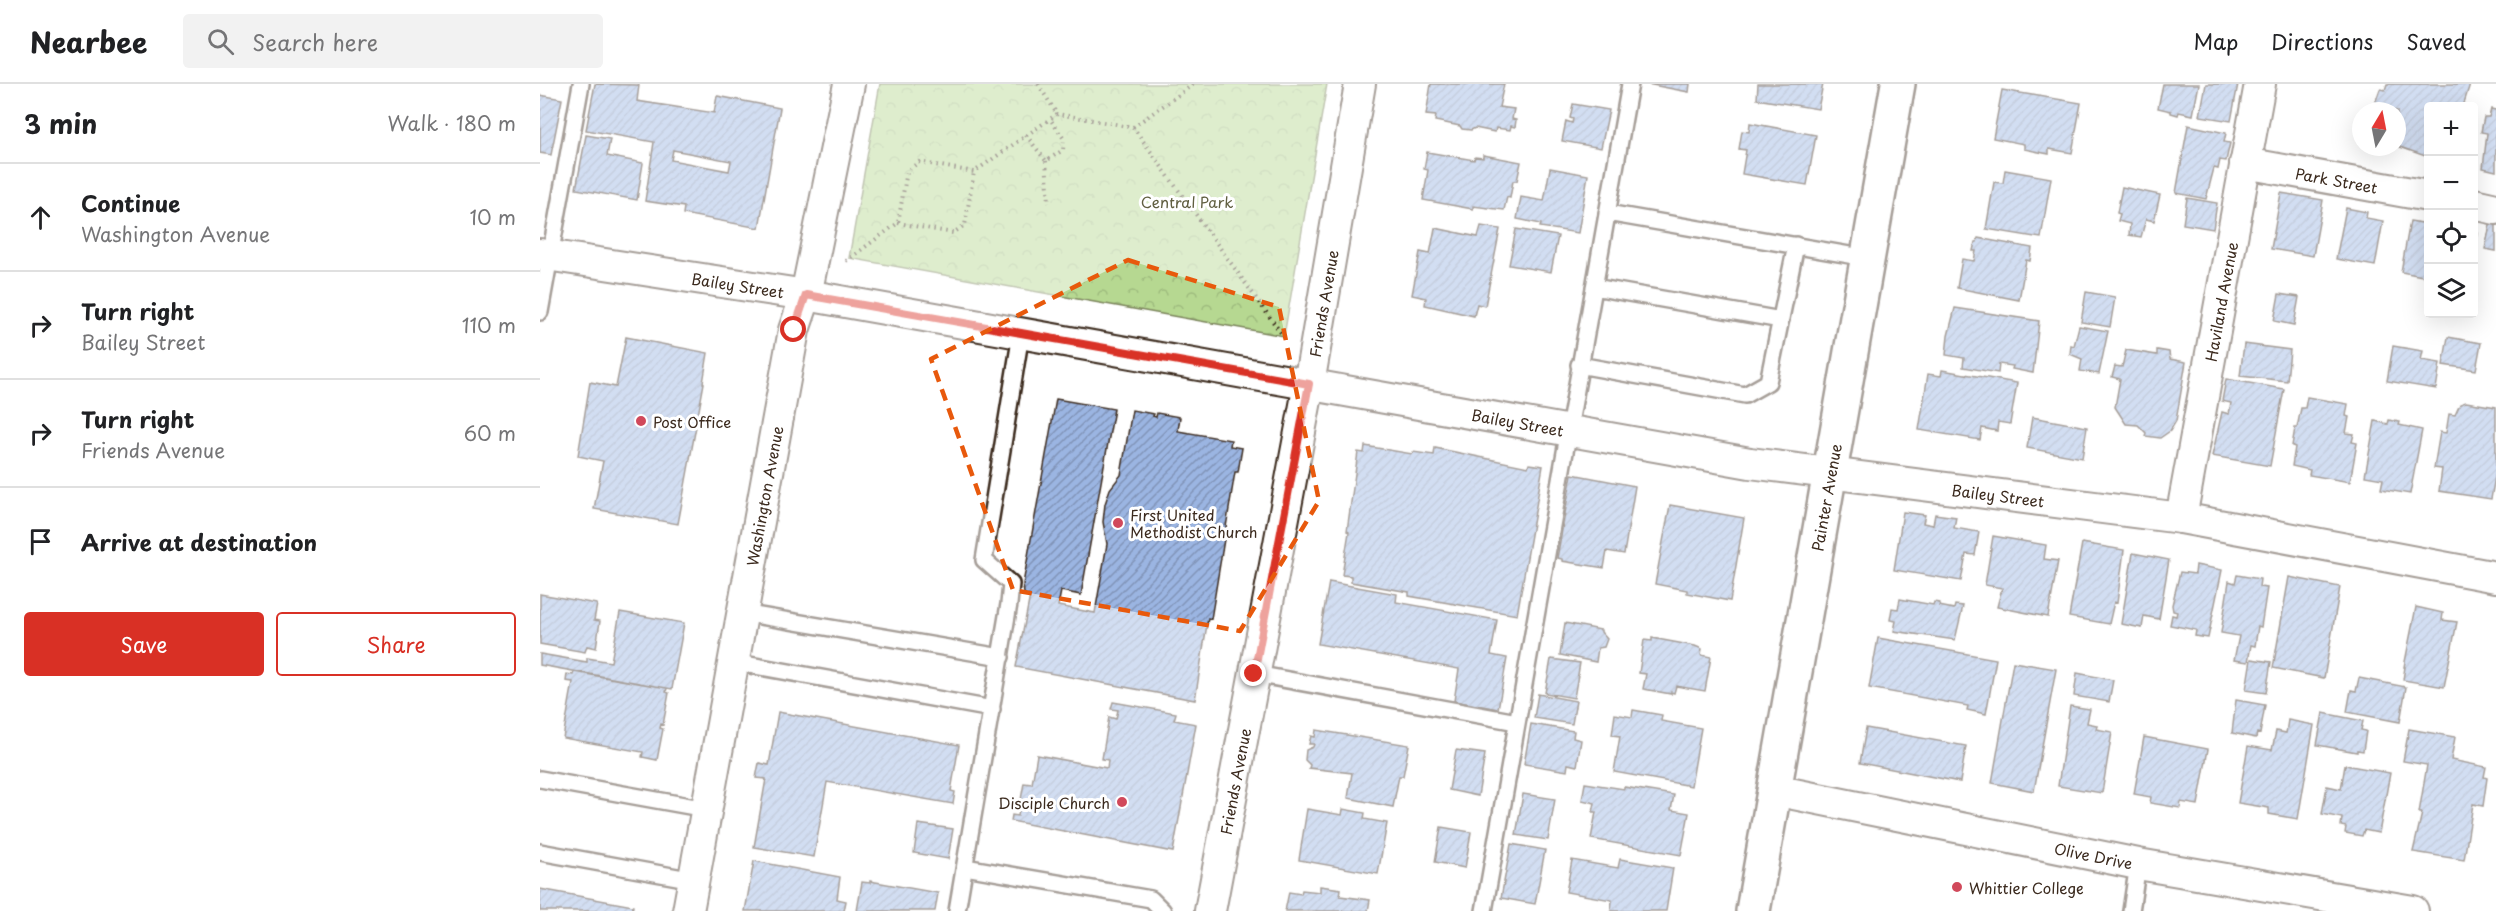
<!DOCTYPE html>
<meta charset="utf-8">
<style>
:root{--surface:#fff;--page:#f2f2f2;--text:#202124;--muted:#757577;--line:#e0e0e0;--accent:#d93025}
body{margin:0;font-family:"Playpen Sans",sans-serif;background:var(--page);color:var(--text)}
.controls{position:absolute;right:18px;top:18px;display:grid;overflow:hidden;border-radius:6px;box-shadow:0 6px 24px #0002}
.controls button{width:54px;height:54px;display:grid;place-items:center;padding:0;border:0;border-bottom:2px solid var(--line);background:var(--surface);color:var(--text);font:30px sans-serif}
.compass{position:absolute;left:1812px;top:18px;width:54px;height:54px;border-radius:50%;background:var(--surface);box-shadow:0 6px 24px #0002;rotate:10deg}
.stop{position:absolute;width:18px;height:18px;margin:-14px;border:4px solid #d93025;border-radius:50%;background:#fff}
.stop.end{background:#d93025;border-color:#fff;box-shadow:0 2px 6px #0008}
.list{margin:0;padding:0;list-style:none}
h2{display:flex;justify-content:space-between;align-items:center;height:78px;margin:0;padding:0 24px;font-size:26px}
h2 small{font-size:20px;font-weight:400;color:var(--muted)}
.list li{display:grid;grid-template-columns:39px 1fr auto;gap:18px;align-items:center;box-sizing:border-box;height:108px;padding:0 24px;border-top:2px solid var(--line)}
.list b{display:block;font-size:22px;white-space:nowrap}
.list p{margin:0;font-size:20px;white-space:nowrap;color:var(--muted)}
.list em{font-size:20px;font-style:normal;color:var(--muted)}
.actions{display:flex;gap:12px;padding:18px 24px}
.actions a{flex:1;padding:14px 0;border:2px solid var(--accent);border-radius:6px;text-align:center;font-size:21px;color:var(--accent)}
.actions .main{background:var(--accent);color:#fff}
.icon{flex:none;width:33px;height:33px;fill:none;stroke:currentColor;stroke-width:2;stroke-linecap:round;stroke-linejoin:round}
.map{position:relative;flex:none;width:1956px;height:827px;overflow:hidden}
header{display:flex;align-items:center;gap:36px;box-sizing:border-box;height:84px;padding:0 30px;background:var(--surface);border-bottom:2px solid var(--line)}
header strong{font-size:28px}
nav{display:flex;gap:33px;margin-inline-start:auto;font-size:21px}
.search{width:420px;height:54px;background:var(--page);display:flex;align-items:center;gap:15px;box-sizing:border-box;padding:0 21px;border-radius:6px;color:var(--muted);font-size:22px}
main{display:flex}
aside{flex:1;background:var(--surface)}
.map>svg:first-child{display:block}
.forest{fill:url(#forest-crowns);stroke:#788158;stroke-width:1.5}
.building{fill:url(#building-hatch);stroke:#3b2a1e;stroke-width:1.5;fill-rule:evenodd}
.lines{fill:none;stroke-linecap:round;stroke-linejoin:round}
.service-casing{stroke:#3b2a1e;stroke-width:20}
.minor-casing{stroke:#3b2a1e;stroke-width:34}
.secondary-casing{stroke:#3b2a1e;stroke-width:38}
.path{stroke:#3b2a1e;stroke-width:4;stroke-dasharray:1.5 4.5;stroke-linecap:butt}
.service{stroke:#fff;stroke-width:15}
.minor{stroke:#fff;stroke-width:30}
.secondary{stroke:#fff;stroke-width:33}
.route{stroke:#d93025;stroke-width:8}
.marked{fill:none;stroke:#e8590c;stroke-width:4.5;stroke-dasharray:12 8;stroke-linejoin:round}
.poi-dot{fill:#d1495b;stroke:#fff;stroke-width:2}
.labels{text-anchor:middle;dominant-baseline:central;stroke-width:6;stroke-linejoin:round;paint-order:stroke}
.street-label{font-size:15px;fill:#3b2a1e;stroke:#fff}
.park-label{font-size:15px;fill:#605e40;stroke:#fff}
.poi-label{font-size:15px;fill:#3b2a1e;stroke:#fff;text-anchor:start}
</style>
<header>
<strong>Nearbee</strong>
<div class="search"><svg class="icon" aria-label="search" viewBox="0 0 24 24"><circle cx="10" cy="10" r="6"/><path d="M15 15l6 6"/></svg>Search here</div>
<nav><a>Map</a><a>Directions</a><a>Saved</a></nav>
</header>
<main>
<aside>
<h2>3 min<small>Walk · 180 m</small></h2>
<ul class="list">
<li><svg class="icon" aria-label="ahead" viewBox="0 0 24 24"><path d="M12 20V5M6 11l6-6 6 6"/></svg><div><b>Continue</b><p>Washington Avenue</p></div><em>10 m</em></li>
<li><svg class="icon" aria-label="right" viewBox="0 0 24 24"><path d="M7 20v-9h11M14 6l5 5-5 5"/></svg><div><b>Turn right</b><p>Bailey Street</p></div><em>110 m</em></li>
<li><svg class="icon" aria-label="right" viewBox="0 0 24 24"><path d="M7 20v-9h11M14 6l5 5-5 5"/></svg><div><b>Turn right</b><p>Friends Avenue</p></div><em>60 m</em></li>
<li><svg class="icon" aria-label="arrive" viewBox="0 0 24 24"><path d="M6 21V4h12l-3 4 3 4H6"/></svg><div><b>Arrive at destination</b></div></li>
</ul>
<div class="actions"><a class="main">Save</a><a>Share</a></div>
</aside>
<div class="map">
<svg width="1956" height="827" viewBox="0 0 1956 827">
<defs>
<pattern id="forest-crowns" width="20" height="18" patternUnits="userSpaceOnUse" patternTransform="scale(1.5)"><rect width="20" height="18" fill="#b6d891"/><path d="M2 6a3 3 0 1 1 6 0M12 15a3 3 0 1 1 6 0" fill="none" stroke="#9dba7d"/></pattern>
<pattern id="building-hatch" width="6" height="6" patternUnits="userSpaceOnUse" patternTransform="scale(1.5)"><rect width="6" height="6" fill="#9bb5e2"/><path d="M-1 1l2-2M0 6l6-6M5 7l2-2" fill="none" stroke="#8093b7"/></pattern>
</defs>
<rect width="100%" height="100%" fill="#fff"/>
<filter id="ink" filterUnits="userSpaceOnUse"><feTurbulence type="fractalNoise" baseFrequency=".0167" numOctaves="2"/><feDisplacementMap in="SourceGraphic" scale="12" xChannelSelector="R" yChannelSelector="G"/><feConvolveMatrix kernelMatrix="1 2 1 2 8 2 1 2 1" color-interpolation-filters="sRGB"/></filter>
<g filter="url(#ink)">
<path class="forest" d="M340,0h447l-43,252 -435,-78z"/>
<path class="building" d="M55,0l44,1 -2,16 77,12 3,-17 63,12 -21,120 -76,-14 1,-7 -39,-6 9,-59 -68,-12zM133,66l58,11 -2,10 -58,-11z
M891,0h73l-5,23 15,2 -2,10 4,1 -1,7 -4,-1 -1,4 -14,-2 -1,4 -20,-4 -4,2 -9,-1 -2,-3 -25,-5 1,-5 -10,-1z
M1107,0h43l-1,8z
M1218,0h65l-5,25 -61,-10z
M1623,0h36l-6,31 -14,-3 -1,3 -7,-2v-2l-13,-3z
M1666,0h32l-7,37 -31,-5z
M1847,0h83l-7,22h-35v51l-31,-11v-35h-17l1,-3 -7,-2 6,-17 5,1z
M1462,6l79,13 -9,50 -23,-4v5l-25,-5v-5l-31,-6z
M0,11l22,4 -11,56 -11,-2z
M1033,20l36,6 -8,38 -39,-7 4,-20 6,2 1,-4 -3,-1z
M1951,25l5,1v61l-13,-3 4,-35 -6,-1 3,-15h5z
M1210,39l66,12 -9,50 -65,-11 4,-24 -7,-1 3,-18 7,1z
M1648,41l38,8 -2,9 6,1 -4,18 -6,-1 -2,9 -4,-1 -8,31 -30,-6z
M46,51l24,4 -3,17 36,7 -6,37 -61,-11z
M887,68l47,8 1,-3 8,1v-3l38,7 -4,19h-4l-3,17 -3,-1 -3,13 -31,-4v3l-50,-9 5,-30 -4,-1z
M1010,84l38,7 -10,58 -38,-6 1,-3 -24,-5 4,-22 23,4z
M1465,86l46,8 -10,60 -55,-9 8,-47 9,1z
M1582,103l38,8 -6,26 -8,-2 -5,18 -12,-2 1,-11 -12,-3 2,-7 -3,-1z
M1741,109l42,7 -10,56 -42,-7z
M1647,114l30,5 -4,26 -30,-5z
M1806,124l21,4 -1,6 17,3 -8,45 -39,-7z
M1951,136l5,1v30l-11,-2z
M1870,137l18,3v53l-27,-5z
M941,142l19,3 -15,77 -8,-2 -3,12 -49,-11 1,-7 -14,-3 8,-43 10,2 5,-26 43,9z
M976,145l42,7 -7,36 -42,-7z
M1934,148l4,1 -4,25z
M1438,154l54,10 -2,13 -4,-1 -7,40 -62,-12 5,-29 12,2 2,-10h-3l2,-9h2z
M1546,208l29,5 -5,30 -29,-5z
M1739,210l20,3 -5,28 -20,-4z
M1415,224l84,13 -6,52 -21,-4 1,-3 -14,-2 -1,9 -35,-6 1,-9 -18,-3 2,-19z
M1539,242l29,5 -9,43 -19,-3 2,-12 -12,-5 1,-9 3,1z
M86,253l82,16 -5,30h1l-26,141 -84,-15 9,-48 -25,-5 12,-74 26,5z
M1908,253l33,6 -5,27 -33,-5z
M1704,260l46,6 -3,31 -47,-5z
M1853,262l30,5 -2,9 19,3 -4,26 -49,-8z
M1586,266l31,5v-5l12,2 1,7 16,3 -10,59 -6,10 -10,7 -15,-2 1,-3 -8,-8 -12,-1 -11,-17 5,-28 -8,-2 3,-11 7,1z
M1402,286l75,13 -7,41 -12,-2 -1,9 -15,-3 -2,12 -61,-10 9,-56 13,2z
M1686,295l58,10 -14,77 -58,-10 10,-44 7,2 2,-11 -9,-2z
M1767,313l41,7 -2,12 3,1 -3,16 8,1 -2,8 5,1 -7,39 -41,-7 1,-5 -18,-4 3,-19 -3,-1 3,-18h2l4,-20h4z
M516,315l58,10 -33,186 -20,-4 -3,15 37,7 12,-69 -4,-22 2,-18 5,-15 11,-14 11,-65 22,4 -1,2 3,1 1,-4 23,4 -2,14 53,9 -1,6 12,2 -4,24h-3l-24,147 -3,-1 -13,82 -179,-33 14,-71 -6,-2 -1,-10z
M1926,318l30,5v65l-5,27 -52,-8 3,-22 -8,-1 6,-36 6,1 3,-19 6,1 5,-11z
M1492,333l55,10 -5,31 -55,-10z
M1849,336l11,2 -1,3 23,5 -12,64 -29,-5 2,-10 -18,-3 10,-55 13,3z
M825,362l47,8 1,-2 21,3 1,-7 93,19 1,-3 14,2 -26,149 -108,-19v-4l-58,-10v-6l-9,-1 7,-43 -2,-1 11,-79 6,1z
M1032,390l63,12 -11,68 -17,-3 -3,17 -42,-7v-2l-5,-1z
M1130,421l74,13 -14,83 -43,-8v-3l-32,-6z
M1363,428l22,3 -2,8 10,2 2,-11 21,3 -2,11 25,4 -4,23 -9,-1 -5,27 -67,-11z
M1453,452l53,9 -2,14 14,2 -10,56 -51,-10 5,-19 -17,-3z
M1542,459l42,7 -7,53 -3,-1 -5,22 -40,-7z
M1593,469l36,7 -10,59 -15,-3 -2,12 -21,-4z
M1656,481l26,5 -14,68 -13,-2 1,-6 -26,-5 2,-10 4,1 1,-4 -4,-1 -1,-6 8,-33 15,2z
M1697,491l23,4 -1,8 8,1 -6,39 -3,-1 -3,20 -4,-1 -3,17 -14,-2 5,-24 -18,-3 8,-52 6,2z
M1749,493l51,10 -16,91 -51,-10z
M789,498l68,12 -1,8 101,18 -6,35 16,3 -9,51 -44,-8 5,-32 -141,-25z
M0,510l57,10 -3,16 6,1 -4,27 -9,-2 -2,6 -45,-8z
M1360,515l33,6 1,-3 6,1 -1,3 15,3 1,-4 8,1 -8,34 -61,-9 2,-10 -6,-1 2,-12 6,1z
M1876,523l27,6 -1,7 15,2 -13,65 -41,-7 2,-13h-1z
M80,528l64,11 -12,66 -132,-24v-11l47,8v-4l24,4z
M1025,539l36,7v2l6,7 -3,8 -6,1 -2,14 -36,-7z
M1112,554l43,8 7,3 -1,6 10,2 -6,34 -29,-5 -2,7 -3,-1v2l-28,-5 3,-15 -7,-1 5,-33 8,1z
M1338,554l118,21 -10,55 -19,-4 1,-4 -99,-18z
M1011,575l29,4 -6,35 -29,-5z
M1711,575l20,3 -5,31 -20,-3z
M1473,578l43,7 -22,122 -42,-8z
M34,588l93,16 -1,4 3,1 -6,32 -2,-1 -1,4 3,1 -6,31 -15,-3 1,-5 -80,-14 10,-56 -7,-1 1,-7 6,1z
M1537,589l36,7 -4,22 -35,-6z
M1819,594l47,9 -6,35 -53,-10 4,-22 5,1z
M998,610l38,7 -4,23 -38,-6z
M1696,616l29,5 -5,29 -3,-1 -1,5 -24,-5z
M573,618l63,11 -2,7 22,4 -23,128 -162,-31 1,-6 6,1 6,-33 8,1 5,-29 70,13 1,-8 -6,-1 7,-42 7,2 2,-9 -7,-1z
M1530,622l20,3 -3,14 10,2 -1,4 16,3 -10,61 -44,-7z
M1093,626l29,5 -1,6 40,7 -10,58 -77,-14 6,-36 -8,-1 3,-21 17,3z
M238,628l181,33 -8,46 4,1 -2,12 -126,-22 -13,75 -60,-10 12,-68 -10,-1 3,-15 10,2z
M1783,629l40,8 -2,9 5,1 -3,20 -6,-1v2l-40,-7z
M1748,636l26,5 -16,94 -29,-5v-6l-31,-5 10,-57 24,4 4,-19 10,2z
M991,640l43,7 -1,7 8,2 -4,26 -9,-2 -1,7 -43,-7z
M1326,644l100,18 -6,36 -100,-19z
M1869,645l46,8 -4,23 35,7 -2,10 3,1 -4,28 -10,-2 -9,56 -51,-8 9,-39h-3l8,-48 -24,-4z
M776,646l93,15 -6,31h-4l-6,31 -45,-9 4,-25 -43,-5 1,-3 -5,-5 1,-10 7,-3 1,-3h-5l2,-8 4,1z
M1604,653l64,12 -10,56 -17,-3 -1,6 -30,-5 1,-6 -17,-3z
M916,666l29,4 -7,42 -29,-6z
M1805,681l45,8 -11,60 -15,-3 -2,6 -17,-3 1,-6 -5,-1 1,-8 -20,-4 5,-28 14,3z
M1045,699l39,6v-2l50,8 -3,15 18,3 -8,42 -90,-16 5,-27h-3l2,-9 -13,-3z
M983,710l32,5 -7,41 -32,-5z
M767,725l35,6 1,-6 22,4 -1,6 23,4 -9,51 -79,-14z
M378,740l35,5 -5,30 -34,-6z
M901,743l30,5 -6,36 -30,-6z
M971,760l34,6 -10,54 -34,-6z
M1080,775l53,9 -7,43h-55l1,-11 -46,-8 6,-32 46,8z
M214,777l86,16 -3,22 9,2 -2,10h-99z
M330,797l68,12 -3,18h-78l5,-29 8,1z
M780,802l21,3 -1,7 30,4 -2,11h-83l4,-19 12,2 1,-4 18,2z
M0,805l93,17 -1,5h-92z"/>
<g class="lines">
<defs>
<path id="service" d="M1067,129l260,45
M1054,203l187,33
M0,228l41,-228
M1039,281l166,30 23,-13 28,-137
M202,529l259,44
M193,578l259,47
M715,590l262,48
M0,695l166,30
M0,768l154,28
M425,783l186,32 12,12
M417,827l52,-307 2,-20 -27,-24 37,-226
M944,827l146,-827
M1591,827l7,-47"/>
<g id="minor">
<path id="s1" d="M1705,79l183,33"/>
<path d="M1934,120l22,5"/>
<path id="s2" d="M0,170l266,41 944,168 431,55 315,59"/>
<path id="s3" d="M1641,434l79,-434"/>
<path id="s4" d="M1234,706l364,74 275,47"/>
<path id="s5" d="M148,827l106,-581 12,-35 43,-211"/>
<path id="s6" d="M670,827l99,-527 51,-300"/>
</g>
<g id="secondary">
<path id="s7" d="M1213,827l145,-827"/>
</g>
</defs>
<use href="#service" class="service-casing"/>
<use href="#minor" class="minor-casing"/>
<use href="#secondary" class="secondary-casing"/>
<path class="path" d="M498,0l19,30
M593,43l61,-43
M486,51l20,26 17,-11 1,-11 -14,-20
M506,77l3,42
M358,139l55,10 12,-8 9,-53
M306,177l52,-38 9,-52 12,-9 55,10 83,-58 76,13 151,210"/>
<use href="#service" class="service"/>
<use href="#minor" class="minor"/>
<use href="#secondary" class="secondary"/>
</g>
</g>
<g class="lines" filter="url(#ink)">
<path class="route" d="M254,246l12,-35 503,89 -55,290"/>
</g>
<path d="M0 0H1956V827H0ZM588,176l151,47 40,194 -79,130 -227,-41 -82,-231z" fill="#fff" fill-opacity=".55" fill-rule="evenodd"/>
<path class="marked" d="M588,176l151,47 40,194 -79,130 -227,-41 -82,-231z"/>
<g class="poi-dot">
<circle cx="101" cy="337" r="6"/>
<circle cx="578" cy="439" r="6"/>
<circle cx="582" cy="718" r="6"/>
<circle cx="1417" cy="803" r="6"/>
</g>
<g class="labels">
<g class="street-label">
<text stroke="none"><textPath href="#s1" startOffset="93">Park Street</textPath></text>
<text stroke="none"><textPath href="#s2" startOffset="200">Bailey Street</textPath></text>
<text stroke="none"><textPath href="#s3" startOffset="220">Haviland Avenue</textPath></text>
<text stroke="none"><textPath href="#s6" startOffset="618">Friends Avenue</textPath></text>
<text stroke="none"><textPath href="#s2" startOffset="992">Bailey Street</textPath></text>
<text stroke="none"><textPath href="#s2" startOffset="1478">Bailey Street</textPath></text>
<text stroke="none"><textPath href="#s5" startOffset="422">Washington Avenue</textPath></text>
<text stroke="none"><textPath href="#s7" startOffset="420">Painter Avenue</textPath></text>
<text stroke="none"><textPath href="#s6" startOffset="132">Friends Avenue</textPath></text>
<text stroke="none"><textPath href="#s4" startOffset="326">Olive Drive</textPath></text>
</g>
<g class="park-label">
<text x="647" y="117">Central Park</text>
</g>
<g class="poi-label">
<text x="113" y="337">Post Office</text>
<text x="590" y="430">First United<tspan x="590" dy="17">Methodist Church</tspan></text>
<text x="570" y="718" text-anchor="end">Disciple Church</text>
<text x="1429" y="803">Whittier College</text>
</g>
</g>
</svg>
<div class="controls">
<button>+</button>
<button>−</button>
<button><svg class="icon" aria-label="locate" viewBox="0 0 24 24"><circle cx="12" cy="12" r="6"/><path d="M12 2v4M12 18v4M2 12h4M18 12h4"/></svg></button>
<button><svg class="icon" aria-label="layers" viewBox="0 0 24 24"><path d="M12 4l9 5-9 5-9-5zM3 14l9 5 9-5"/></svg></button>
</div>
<svg class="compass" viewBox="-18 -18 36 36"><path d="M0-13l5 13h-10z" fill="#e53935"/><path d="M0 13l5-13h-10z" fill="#757577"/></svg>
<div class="stop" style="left:254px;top:246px"></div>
<div class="stop end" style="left:714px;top:590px"></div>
</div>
</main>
